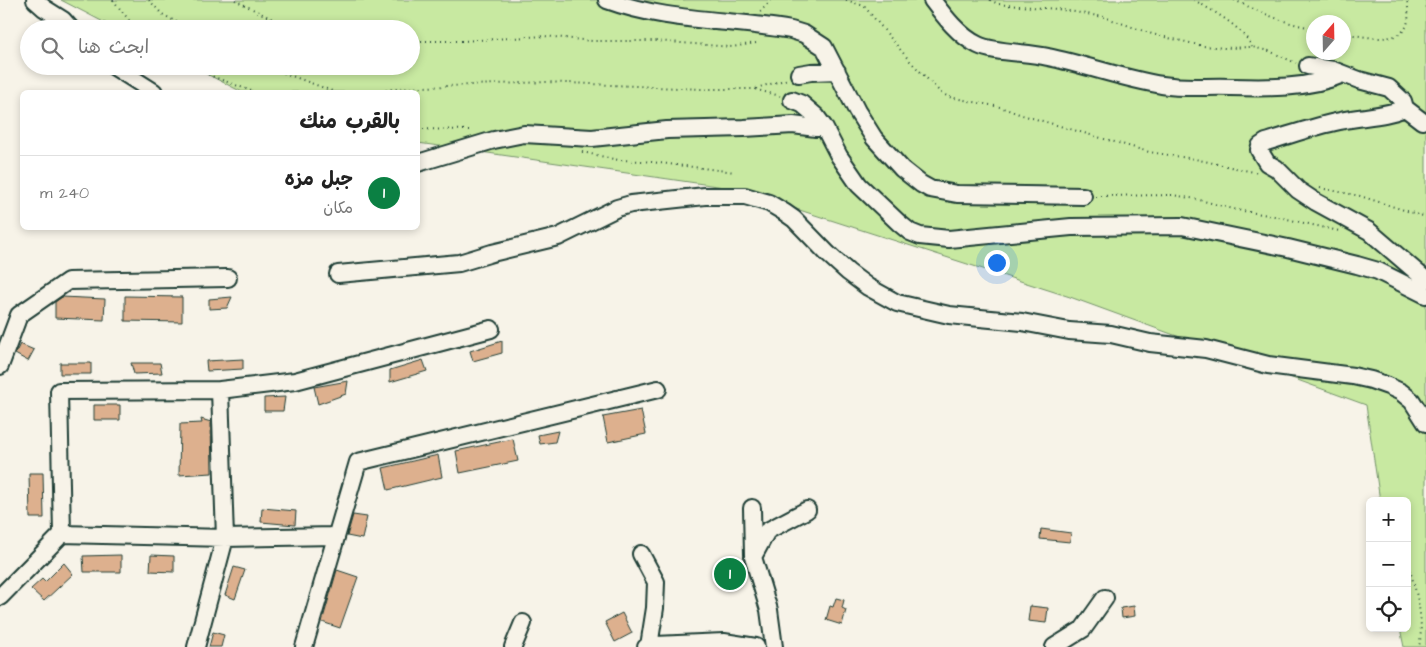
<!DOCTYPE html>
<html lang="ar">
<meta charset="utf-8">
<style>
:root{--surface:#fff;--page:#f2f2f2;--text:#222;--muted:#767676;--line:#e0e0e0;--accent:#0b8043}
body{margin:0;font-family:"Architects Daughter","Playpen Sans Arabic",sans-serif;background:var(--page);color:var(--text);direction:rtl}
.controls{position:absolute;right:15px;bottom:15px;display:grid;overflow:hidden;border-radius:8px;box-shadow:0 2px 8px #0003}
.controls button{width:45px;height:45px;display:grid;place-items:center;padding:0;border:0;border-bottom:1px solid var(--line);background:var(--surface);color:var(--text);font:25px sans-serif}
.compass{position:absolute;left:1306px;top:15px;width:45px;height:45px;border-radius:50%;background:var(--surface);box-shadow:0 2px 8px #0003;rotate:20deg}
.you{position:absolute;left:996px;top:262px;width:18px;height:18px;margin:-12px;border:4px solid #fff;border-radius:50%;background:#1a73e8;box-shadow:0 0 0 8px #1a73e833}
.badge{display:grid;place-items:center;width:32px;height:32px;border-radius:50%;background:var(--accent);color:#fff;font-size:16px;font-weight:700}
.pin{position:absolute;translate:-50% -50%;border:2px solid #fff;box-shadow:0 1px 5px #0006}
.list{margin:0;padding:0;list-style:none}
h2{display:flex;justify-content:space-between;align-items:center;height:65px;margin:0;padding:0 20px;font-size:21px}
h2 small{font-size:16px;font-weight:400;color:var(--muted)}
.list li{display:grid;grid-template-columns:32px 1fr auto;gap:15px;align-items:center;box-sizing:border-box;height:75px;padding:0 20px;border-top:1px solid var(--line)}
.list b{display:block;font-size:19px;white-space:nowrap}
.list p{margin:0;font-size:16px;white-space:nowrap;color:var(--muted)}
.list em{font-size:16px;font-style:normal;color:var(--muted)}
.icon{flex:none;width:28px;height:28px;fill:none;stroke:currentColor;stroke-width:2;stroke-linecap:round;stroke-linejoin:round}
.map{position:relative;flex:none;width:1426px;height:647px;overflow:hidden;direction:ltr}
.search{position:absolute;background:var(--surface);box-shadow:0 2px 8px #0003;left:20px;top:20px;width:400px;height:55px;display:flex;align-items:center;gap:12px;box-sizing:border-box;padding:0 18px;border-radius:28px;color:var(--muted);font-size:19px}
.panel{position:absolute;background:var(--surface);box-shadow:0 2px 8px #0003;left:20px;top:90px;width:400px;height:140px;border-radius:8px;direction:rtl}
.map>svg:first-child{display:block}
.green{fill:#c8e9a1;stroke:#74936a;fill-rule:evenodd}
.building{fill:#ddb08e;stroke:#1f3d34}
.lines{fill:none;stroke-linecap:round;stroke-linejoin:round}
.minor-casing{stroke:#1f3d34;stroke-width:20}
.path{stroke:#1f3d34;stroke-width:2;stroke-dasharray:1 4;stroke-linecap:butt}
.minor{stroke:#f7f3e8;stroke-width:16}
</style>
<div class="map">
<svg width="1426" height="647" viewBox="0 0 1426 647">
<rect width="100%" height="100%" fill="#f7f3e8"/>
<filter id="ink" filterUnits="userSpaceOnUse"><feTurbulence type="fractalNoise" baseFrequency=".02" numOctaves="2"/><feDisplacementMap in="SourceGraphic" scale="10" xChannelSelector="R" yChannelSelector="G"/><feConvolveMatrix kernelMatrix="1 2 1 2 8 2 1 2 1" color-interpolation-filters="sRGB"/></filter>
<g filter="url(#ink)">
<path class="green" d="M61,0h1365v647h-22l-4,-19h7v-127h-27l-14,-96 -296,-108 -339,-109 -313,-45v-51h-176l-51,-26h220v-37h-294zM1314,22h30v30h-30z"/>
<path class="building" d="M125,296l57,1v25l-57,-1z
M62,297l43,2 -1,21 -49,-2v-16z
M232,297l-5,11 -18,1v-10z
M502,341v12l-29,8 -3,-10z
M20,344l14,6 -6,11 -13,-7z
M243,359v10l-36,2 -1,-10z
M423,360l4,11 -37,11v-12z
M60,363h31v11h-31z
M131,363h29l2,10 -28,1z
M348,381l-2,13 -28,10 -4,-17z
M285,397l-2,14h-19v-13z
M94,405h26v15h-26z
M641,410l5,24 -38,8 -5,-25z
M201,419l10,3 1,51 -33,2 1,-51 22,-1z
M558,431l-3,11 -15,2 -2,-9z
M513,439l5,22 -58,12 -4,-22z
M438,455l4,22 -54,13 -5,-22z
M29,473h14l1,45h-14z
M262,508l34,3 -1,14 -34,-3z
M353,515l14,2 -5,22 -15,-3z
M1041,529l30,4 -1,9 -30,-3z
M121,555v17h-37l-1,-16z
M151,555l23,1v16l-24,-1z
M64,563l9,11 -29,27 -13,-12 11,-10 3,3z
M234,567l11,3 -10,29 -10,-4z
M337,570l21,7 -18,51 -18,-6z
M836,598l8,2 -2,8 4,2 -4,15 -16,-5 4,-14 3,1z
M1030,606l18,2 -2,15 -18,-2z
M1134,606l1,10 -13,2 -1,-10z
M622,613l10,20 -17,9 -10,-20z
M213,632l11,3 -3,12h-12z"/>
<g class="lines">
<defs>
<path id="minor" d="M35,0l9,8 19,12 8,9
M607,0c60,22 122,19 184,30l13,4 20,13 33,64 17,27 28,31 19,15 9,5 27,5 126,2
M932,0c12,16 27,36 46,45 16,8 50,7 70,12 39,8 76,22 114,28 24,4 45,1 69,2 36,1 78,2 112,-13
M113,66l41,26
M1308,66l25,4 26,10 30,8 14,13 2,7 17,13
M799,74l12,-2 26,-1
M792,100l10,4 14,12 8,11 15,29 20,29 40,38 11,9 10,4 29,3 122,-12 111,-1 106,22 69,17 21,6 48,24
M1405,108c-21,9 -43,8 -65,13 -25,5 -50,14 -74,21l-6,4 -1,4 8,13 9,5 22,22 18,12 53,29 57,49
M418,163l76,-23 30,-6 68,4 75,-8 77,-2 49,-3 23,3 8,-1
M338,274l121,-11 33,-10 66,-16 59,-29 14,-4 74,-8h40l24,7 15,9 10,7 34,35 20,18 20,15 29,16 52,12 73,7 47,9 42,3 39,9 56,6 62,16 85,11 18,4 17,6 13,6 11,9 14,22
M0,366l19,-51 49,-34 160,-3
M220,390l75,-9 196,-52
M752,508l1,47
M641,554l15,28 -1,26 -6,38
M0,597l62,-63 163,4 -5,-148 -161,1 3,143
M196,647l29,-109 111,-2
M304,647l54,-185 300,-73
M513,647l10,-24
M646,647l9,-2 69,-3 32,5
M774,647l-5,-37 -16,-53 14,-26 40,-21
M1054,647l29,-18 22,-31"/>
</defs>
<use href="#minor" class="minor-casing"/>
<path class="path" d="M113,0l23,29
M149,0l13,14 27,15
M235,0l57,29
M846,0l18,6 45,54 32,33 8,4 51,10 22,8 127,37 46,7 63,14
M990,0l8,4 9,1 50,4 47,8 48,17 51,12 22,2 27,-1 17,4 27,12
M1194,0c20,12 48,26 58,47
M1234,0c26,12 51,24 80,28
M760,12l11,-12
M1344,33c15,3 53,12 62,-6 4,-8 2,-19 1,-27
M411,41h50l83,-5 48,5h64l76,6 24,-4
M190,66l24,11 40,15
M265,66l70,26
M756,88l32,-9
M376,92l22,-4 148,-6 155,7h53l26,7
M418,129l52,1
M582,152l36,8 25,1 92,11
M1320,188l40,8 66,21
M1096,196l77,-1 23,4 41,11 37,6 65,15
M1407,560c8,28 18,57 12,87"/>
<use href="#minor" class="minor"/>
</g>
</g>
</svg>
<div class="controls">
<button>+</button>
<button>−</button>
<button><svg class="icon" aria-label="locate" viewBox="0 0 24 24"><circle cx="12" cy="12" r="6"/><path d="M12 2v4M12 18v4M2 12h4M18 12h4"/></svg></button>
</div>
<svg class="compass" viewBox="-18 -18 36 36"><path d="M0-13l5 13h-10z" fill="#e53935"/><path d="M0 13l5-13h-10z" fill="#767676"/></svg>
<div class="you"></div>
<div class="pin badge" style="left:730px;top:574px">1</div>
<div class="search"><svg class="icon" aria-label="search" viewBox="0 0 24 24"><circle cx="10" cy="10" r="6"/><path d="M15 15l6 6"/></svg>ابحث هنا</div>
<section class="panel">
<h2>بالقرب منك<small></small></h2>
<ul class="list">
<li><span class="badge">1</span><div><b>جبل مزه</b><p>مكان</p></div><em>240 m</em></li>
</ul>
</section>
</div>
